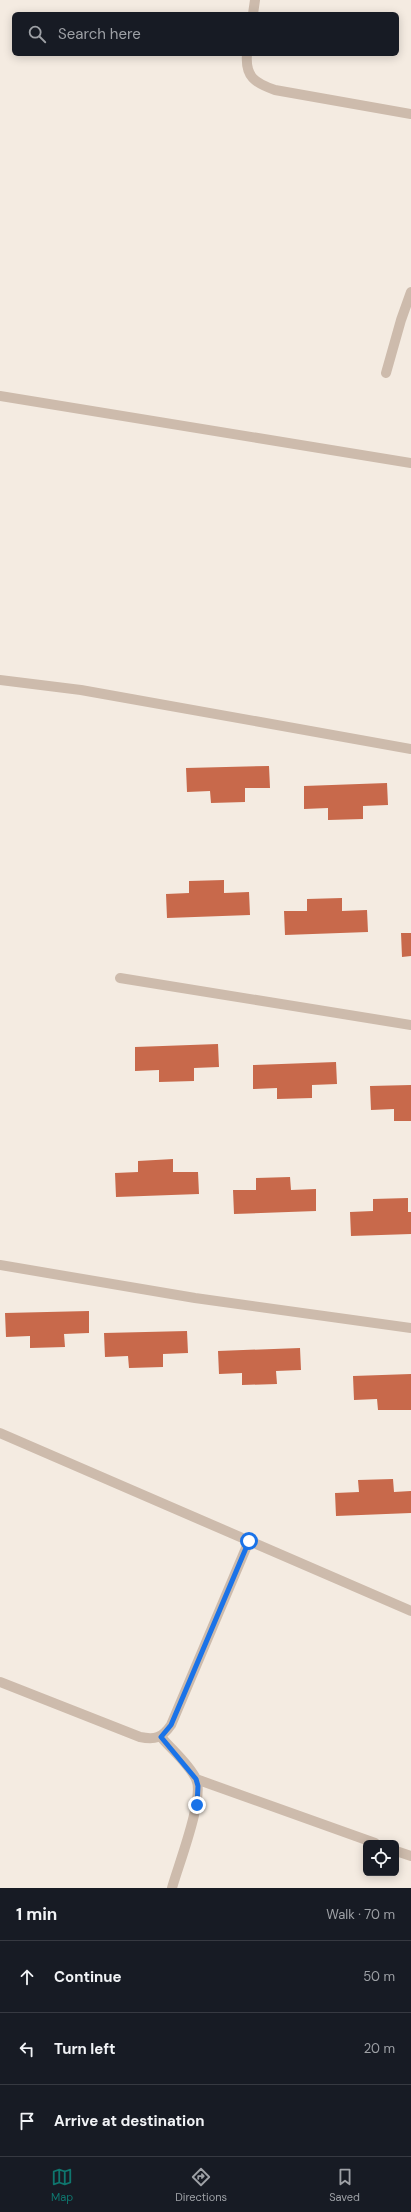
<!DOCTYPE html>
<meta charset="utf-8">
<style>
:root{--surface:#171b24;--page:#20242c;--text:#f1f3f6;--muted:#9ea1a6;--line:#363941;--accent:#0f766e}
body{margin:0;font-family:"DM Sans",sans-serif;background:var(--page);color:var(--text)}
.controls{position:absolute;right:12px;bottom:12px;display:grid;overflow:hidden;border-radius:6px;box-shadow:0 2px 10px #0003}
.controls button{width:36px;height:36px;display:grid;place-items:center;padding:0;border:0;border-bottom:1px solid var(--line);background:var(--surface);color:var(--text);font:20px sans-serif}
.stop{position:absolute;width:12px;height:12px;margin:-9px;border:3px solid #1a73e8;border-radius:50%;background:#fff}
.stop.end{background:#1a73e8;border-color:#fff;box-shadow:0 1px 4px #0008}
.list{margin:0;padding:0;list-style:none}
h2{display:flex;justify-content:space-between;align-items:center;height:52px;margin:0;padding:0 16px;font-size:17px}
h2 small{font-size:13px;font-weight:400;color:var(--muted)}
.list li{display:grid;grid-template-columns:26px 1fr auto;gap:12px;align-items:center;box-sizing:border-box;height:72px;padding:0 16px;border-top:1px solid var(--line)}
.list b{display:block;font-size:15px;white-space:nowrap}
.list em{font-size:13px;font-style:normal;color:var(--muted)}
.icon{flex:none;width:22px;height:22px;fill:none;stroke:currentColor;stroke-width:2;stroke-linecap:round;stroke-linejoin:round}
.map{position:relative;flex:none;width:411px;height:1888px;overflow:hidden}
.search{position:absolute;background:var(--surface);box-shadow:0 2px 10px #0003;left:12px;right:12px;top:12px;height:44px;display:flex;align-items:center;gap:10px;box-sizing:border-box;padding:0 14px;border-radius:6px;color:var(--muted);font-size:15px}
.sheet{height:268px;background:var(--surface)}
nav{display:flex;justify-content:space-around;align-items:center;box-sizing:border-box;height:56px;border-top:1px solid var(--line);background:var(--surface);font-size:11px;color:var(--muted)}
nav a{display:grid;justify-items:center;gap:2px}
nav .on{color:var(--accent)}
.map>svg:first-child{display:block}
.building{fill:#c8694b}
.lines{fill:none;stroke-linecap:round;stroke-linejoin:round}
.minor{stroke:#cdbbac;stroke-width:10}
.route{stroke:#1a73e8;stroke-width:5}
</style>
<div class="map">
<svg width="411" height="1888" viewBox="0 0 411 1888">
<rect width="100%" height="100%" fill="#f4ebe1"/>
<path class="building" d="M269,766l1,22h-25v14l-34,1 -1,-12 -23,1 -1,-24z
M387,783l1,22 -25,1v13l-35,1v-12l-24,1v-23z
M224,880v13l25,-1 1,23 -83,3 -1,-24 23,-1v-12z
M342,898v13l25,-1 1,22 -83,3 -1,-24h23v-12z
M401,933h10v23l-9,1z
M218,1044l1,23 -25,1v13l-35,1v-12l-24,1v-24z
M336,1062l1,22 -25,1v13l-35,1v-11l-24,1v-24z
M411,1085v36h-17v-12l-23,1 -1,-24z
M173,1159v13h25l1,22 -83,3 -1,-24 23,-1v-11z
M290,1177l1,13 25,-1v22l-82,3 -1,-24h23v-12z
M408,1198v14h3v22l-60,2 -1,-24 23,-1v-12z
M89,1311v22l-25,1 1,13 -35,1v-12l-24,1 -1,-24z
M187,1331l1,22 -25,1v13l-34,1 -1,-12 -23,1 -1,-24z
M300,1348l1,22 -25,1 1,13 -35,1v-12l-23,1 -1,-23z
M411,1374v36h-33l-1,-11 -23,1 -1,-24z
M393,1479l1,13 17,-1v22l-75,3 -1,-23 24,-1 -1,-12z"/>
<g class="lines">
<path class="minor" d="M253,14l2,-14
M247,54c-2,23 8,29 28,36l136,24
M386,373l15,-53 10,-28
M0,396l411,67
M0,680l81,10 330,59
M120,978l291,47
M0,1265l195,33 216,30
M0,1433l411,178
M0,1682l140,55c15,3 22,1 31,-12l78,-184
M161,1737c11,13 28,27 35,42 9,18 -18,87 -24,109
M196,1779l179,64
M396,1851l15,5"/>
</g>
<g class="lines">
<path class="route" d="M197,1805l1,-19 -2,-7 -35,-42 10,-12 78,-184"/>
</g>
</svg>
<div class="controls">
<button><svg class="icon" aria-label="locate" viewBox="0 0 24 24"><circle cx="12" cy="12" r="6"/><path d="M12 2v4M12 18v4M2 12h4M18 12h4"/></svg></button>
</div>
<div class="stop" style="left:249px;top:1541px"></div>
<div class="stop end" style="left:197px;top:1805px"></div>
<div class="search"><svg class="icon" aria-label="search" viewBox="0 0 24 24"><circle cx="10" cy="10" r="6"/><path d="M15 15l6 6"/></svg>Search here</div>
</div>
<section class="sheet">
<h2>1 min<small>Walk · 70 m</small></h2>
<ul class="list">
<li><svg class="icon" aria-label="ahead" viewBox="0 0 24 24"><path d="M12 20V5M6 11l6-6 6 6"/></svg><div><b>Continue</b></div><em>50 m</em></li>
<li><svg class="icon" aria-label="left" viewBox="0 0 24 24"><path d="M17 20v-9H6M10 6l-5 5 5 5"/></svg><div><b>Turn left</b></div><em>20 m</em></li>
<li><svg class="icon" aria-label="arrive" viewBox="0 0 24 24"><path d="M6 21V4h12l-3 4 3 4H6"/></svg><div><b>Arrive at destination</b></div></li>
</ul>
</section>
<nav>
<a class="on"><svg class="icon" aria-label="map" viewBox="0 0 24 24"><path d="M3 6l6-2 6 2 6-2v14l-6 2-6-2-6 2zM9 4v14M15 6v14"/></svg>Map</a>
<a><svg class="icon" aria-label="directions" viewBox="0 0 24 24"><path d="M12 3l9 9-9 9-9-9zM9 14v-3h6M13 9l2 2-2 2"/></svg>Directions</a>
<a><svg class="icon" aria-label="saved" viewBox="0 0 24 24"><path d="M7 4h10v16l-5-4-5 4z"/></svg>Saved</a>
</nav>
